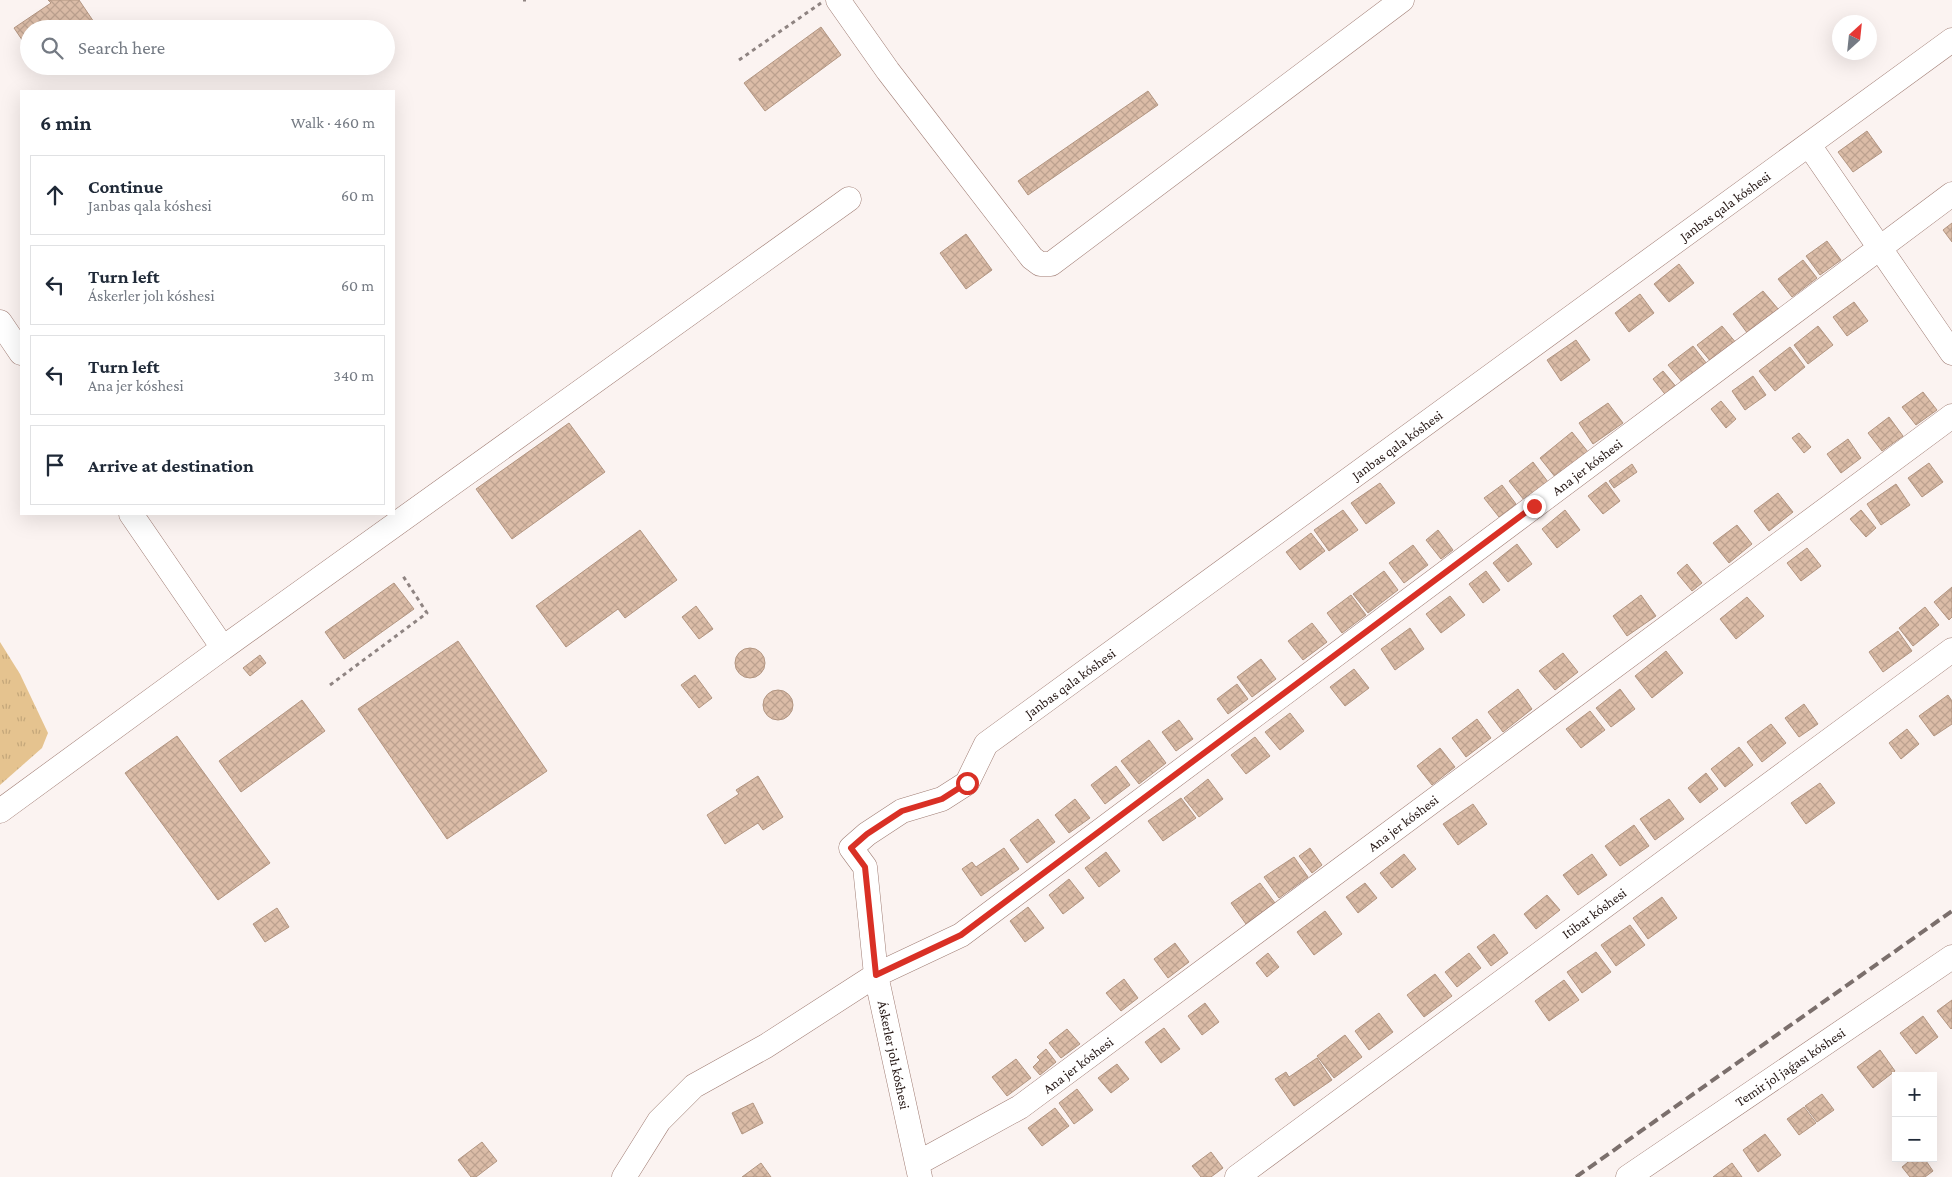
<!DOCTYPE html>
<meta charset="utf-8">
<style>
:root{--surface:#fff;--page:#f2f2f3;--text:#1f2937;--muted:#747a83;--line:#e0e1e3}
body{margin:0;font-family:"Crimson Pro",serif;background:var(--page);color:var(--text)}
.controls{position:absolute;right:15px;bottom:15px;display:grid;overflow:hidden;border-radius:0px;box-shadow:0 5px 20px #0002}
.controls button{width:45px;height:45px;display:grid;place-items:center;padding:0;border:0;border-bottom:1px solid var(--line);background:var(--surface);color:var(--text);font:25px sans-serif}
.compass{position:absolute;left:1832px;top:15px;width:45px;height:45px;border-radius:50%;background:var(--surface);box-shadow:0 5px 20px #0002;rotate:27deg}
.stop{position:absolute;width:15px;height:15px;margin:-11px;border:4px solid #d93025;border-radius:50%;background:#fff}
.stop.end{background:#d93025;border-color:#fff;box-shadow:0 1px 5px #0008}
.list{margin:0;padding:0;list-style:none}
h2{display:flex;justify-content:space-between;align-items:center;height:65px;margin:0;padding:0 20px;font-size:21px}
h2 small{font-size:16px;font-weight:400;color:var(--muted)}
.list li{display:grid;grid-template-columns:32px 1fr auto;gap:15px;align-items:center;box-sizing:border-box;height:80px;margin:0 10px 10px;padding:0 10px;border:1px solid var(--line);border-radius:0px}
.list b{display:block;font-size:19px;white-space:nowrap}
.list p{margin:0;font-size:16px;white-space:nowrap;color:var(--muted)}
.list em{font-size:16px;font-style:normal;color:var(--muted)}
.icon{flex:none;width:28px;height:28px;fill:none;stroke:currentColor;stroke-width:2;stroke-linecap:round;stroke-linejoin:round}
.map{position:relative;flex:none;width:1952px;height:1177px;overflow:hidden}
.search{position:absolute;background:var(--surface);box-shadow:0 5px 20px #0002;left:20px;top:20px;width:375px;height:55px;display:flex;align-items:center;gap:12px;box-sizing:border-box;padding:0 18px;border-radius:28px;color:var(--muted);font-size:19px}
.panel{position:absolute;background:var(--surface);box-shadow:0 5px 20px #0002;left:20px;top:90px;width:375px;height:425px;border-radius:0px}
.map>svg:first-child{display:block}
.grass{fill:url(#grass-tufts)}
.building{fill:url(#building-cross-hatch);stroke:#b29581}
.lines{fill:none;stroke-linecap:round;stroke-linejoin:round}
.minor-casing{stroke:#a07d74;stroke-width:25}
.path{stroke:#8f8482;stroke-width:3;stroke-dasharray:4 4;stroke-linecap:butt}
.minor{stroke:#fff;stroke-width:24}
.rail{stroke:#7b6f6c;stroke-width:4;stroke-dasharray:10 5;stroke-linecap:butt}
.route{stroke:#d93025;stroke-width:6}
.labels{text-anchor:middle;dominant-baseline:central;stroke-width:4.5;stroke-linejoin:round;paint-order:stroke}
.street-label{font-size:14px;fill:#251714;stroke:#fff}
</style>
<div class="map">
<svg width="1952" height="1177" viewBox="0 0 1952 1177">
<defs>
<pattern id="grass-tufts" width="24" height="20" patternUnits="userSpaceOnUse" patternTransform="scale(1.25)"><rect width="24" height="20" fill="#e5c38f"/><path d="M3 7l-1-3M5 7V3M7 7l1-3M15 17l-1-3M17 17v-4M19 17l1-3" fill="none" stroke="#c4a77a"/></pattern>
<pattern id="building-cross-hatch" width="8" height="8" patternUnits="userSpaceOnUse" patternTransform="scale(1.25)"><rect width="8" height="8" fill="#dbbca7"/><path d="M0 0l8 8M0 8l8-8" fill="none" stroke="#bca18f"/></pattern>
</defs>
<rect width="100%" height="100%" fill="#fbf3f1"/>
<path class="grass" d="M0,642l20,32 28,59 -6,15 -42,37z"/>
<path class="building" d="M48,0h31l19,28 -69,1v21l-15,-22 37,-25z
M821,27l20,28 -76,56 -21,-28z
M1148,91l10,14 -130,90 -10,-14z
M1867,131l15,21 -29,20 -15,-20z
M1952,223v19l-9,-12z
M966,234l26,36 -26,19 -26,-36z
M1827,241l14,19 -21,15 -14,-19z
M1803,260l14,18 -25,19 -14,-18z
M1679,264l15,19 -25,19 -15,-18z
M1763,291l16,19 -31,24 -15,-20z
M1640,294l14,19 -25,19 -14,-19z
M1854,302l14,19 -21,15 -14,-19z
M1722,326l15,18 -25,19 -15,-18z
M1818,326l15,19 -25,19 -14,-19z
M1576,340l14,20 -29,21 -14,-21z
M1693,346l14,18 -24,19 -15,-18z
M1790,347l15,20 -30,24 -16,-20z
M1663,371l15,18 -10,9 -15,-19z
M1753,376l13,19 -21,15 -13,-19z
M1923,392l14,18 -21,15 -14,-18z
M1721,401l15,18 -10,9 -15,-19z
M1608,403l15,20 -30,21 -14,-21z
M1889,417l14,19 -21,15 -14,-18z
M569,423l36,49 -93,67 -36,-50z
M1572,432l16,20 -32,26 -16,-20z
M1799,433l12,14 -7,6 -12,-15z
M1848,439l13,19 -20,15 -14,-19z
M1533,462l15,20 -24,18 -15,-19z
M1929,463l14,19 -21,15 -14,-19z
M1632,464l5,8 -23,16 -5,-7z
M1606,482l14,19 -17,13 -15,-18z
M1380,483l15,20 -29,21 -15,-21z
M1896,484l14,21 -29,20 -14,-21z
M1502,485l14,19 -17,13 -15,-19z
M1778,493l15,19 -24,19 -15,-20z
M1343,510l15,20 -29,21 -15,-21z
M1565,510l15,20 -23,18 -15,-19z
M1861,510l15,18 -10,9 -16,-18z
M1737,525l15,19 -23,19 -16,-20z
M640,530l37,50 -52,38 -7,-9 -52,38 -30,-41z
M1438,530l15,20 -12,9 -15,-19z
M1311,533l14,18 -25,19 -14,-18z
M1517,544l15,20 -24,18 -15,-19z
M1413,545l15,20 -24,18 -15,-20z
M1807,548l14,18 -20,15 -14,-18z
M1687,564l15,19 -10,8 -15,-18z
M1384,571l14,19 -30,23 -15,-19z
M1486,571l14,19 -17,13 -14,-19z
M394,583l20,26 -70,50 -19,-27z
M1952,587v30l-3,3 -15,-18z
M1351,595l15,20 -24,18 -15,-20z
M1641,595l15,21 -29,20 -14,-20z
M1450,596l15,19 -24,18 -15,-19z
M1747,597l17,19 -28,23 -16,-20z
M696,606l17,23 -14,10 -17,-22z
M1925,607l14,18 -26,21 -14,-18z
M1312,623l15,19 -24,18 -15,-19z
M1410,628l14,21 -29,21 -14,-21z
M1898,631l14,20 -29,21 -14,-20z
M458,641l89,130 -100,68 -89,-130z
M735 663a15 15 0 1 1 30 0a15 15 0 1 1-30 0Z
M1666,651l17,22 -31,25 -17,-22z
M1563,653l15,19 -23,18 -16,-19z
M260,655l6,8 -16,13 -7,-8z
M1261,659l15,20 -24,18 -15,-20z
M1354,669l15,19 -24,18 -15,-19z
M695,675l17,23 -13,10 -18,-23z
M1237,684l11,15 -20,15 -11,-15z
M1518,689l14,20 -29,23 -15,-20z
M1620,689l15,20 -24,18 -15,-19z
M763 705a15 15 0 1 1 30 0a15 15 0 1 1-30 0Z
M1948,695l4,6v23l-18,12 -15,-20z
M302,700l23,31 -84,61 -22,-31z
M1804,704l14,20 -19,13 -14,-19z
M1590,711l15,19 -24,18 -15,-19z
M1290,713l14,18 -24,19 -15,-18z
M1477,719l14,19 -25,19 -14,-19z
M1179,720l14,19 -17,12 -14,-19z
M1771,724l15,19 -24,19 -15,-20z
M1907,729l12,15 -18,15 -12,-16z
M177,736l93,127 -52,37 -93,-127z
M1255,737l15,19 -24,18 -15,-19z
M1149,740l17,23 -27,21 -18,-23z
M1739,747l14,18 -28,22 -14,-18z
M1440,748l15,19 -23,18 -15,-19z
M1116,766l14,19 -25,19 -14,-19z
M1706,773l12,16 -18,14 -12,-15z
M758,776l25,41 -20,13 -5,-7 -33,21 -18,-29 32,-21 -3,-4z
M1208,779l15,20 -24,18 -15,-19z
M1820,783l15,20 -29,21 -15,-21z
M1181,798l15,20 -33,23 -15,-20z
M1075,799l15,19 -21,15 -14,-18z
M1669,799l15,20 -29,21 -15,-21z
M1473,804l14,20 -29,21 -15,-21z
M1038,819l17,23 -28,21 -17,-23z
M1634,825l15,21 -29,20 -15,-20z
M1004,848l15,21 -38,27 -19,-27 10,-7 4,5z
M1310,848l12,17 -10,8 -13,-17z
M1106,852l14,19 -21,16 -14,-19z
M1404,854l12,15 -24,19 -12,-15z
M1592,854l15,21 -29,20 -15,-20z
M1294,857l14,20 -29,21 -15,-21z
M1069,879l15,19 -21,16 -14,-19z
M1260,883l15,20 -29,21 -15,-21z
M1365,883l12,15 -19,15 -12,-16z
M1547,895l13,15 -24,19 -12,-15z
M1662,897l15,21 -29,21 -15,-21z
M1028,907l16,21 -19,14 -15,-21z
M277,908l12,19 -24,15 -12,-18z
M1325,911l17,23 -28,21 -17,-23z
M1630,925l15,20 -29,21 -15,-21z
M1494,934l14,19 -17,13 -14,-19z
M1175,943l14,19 -21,16 -14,-19z
M1596,952l15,20 -29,21 -15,-21z
M1268,953l11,14 -12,10 -11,-14z
M1469,953l12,15 -24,19 -12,-15z
M1435,974l17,22 -28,21 -17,-22z
M1124,979l14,19 -17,13 -15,-18z
M1564,980l15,20 -30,21 -14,-20z
M1952,1000v28l-1,1 -14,-18z
M1205,1003l14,19 -17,13 -14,-19z
M1379,1013l14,19 -24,18 -14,-19z
M1923,1016l15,21 -22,17 -16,-21z
M1164,1028l16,21 -19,14 -16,-21z
M1067,1029l13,15 -19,14 -12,-15z
M1345,1035l17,22 -28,21 -17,-22z
M1046,1049l10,13 -16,13 -7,-8 7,-7 -3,-3z
M1880,1050l15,21 -22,17 -16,-21z
M1317,1058l15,22 -38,26 -19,-27 11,-7 3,5z
M1016,1059l15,19 -24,18 -15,-19z
M1117,1064l12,15 -18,14 -13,-15z
M1077,1089l16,21 -19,14 -15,-21z
M1822,1094l12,16 -17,12 -12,-16z
M753,1103l10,20 -21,11 -10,-21z
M1804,1107l12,16 -17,12 -12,-16z
M1055,1108l14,18 -27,20 -14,-18z
M1765,1134l16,21 -23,17 -15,-22z
M482,1142l15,19 -21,16h-5l-13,-17z
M1211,1152l12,16 -12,9h-10l-9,-11z
M1913,1158h11l9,13 -8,6h-15l-8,-10z
M761,1163l10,14h-29z
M1732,1163l10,14h-29z"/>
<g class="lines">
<defs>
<path id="minor" d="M838,0l50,71 144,187 8,6h11l351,-264
M1809,145l143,208
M0,322l21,31
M131,514l92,134 626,-449
M0,811l223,-163
M918,1163l102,-56 932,-691
M624,1177l35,-56 35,-35 72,-40 110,-71 85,-40 991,-741
M920,1177l-44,-202 -11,-108 -14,-19 16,-14 35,-23 40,-12 25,-16 19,-39 966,-704
M1237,1177l715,-527
M1628,1177l324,-220"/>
</defs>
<use href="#minor" class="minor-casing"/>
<path class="path" d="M523,0h3
M739,60l82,-57
M330,685l97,-72 -24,-37"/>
<use href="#minor" class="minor"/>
<path class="rail" d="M1576,1177l376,-266"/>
</g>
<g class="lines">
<path class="route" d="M967,783l-25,16 -40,12 -35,23 -16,14 14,19 11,108 85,-40 573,-429"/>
</g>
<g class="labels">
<g class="street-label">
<text transform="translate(1725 206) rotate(-36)">Janbas qala kóshesi</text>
<text transform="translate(1397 445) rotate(-36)">Janbas qala kóshesi</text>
<text transform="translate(1587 467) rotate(-37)">Ana jer kóshesi</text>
<text transform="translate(1070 683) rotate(-36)">Janbas qala kóshesi</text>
<text transform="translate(1403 823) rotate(-37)">Ana jer kóshesi</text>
<text transform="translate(1594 913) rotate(-36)">Itibar kóshesi</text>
<text transform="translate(894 1055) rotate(78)">Áskerler jolı kóshesi</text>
<text transform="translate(1078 1065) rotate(-37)">Ana jer kóshesi</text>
<text transform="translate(1790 1067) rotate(-34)">Temir jol jaǵası kóshesi</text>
</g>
</g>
</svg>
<div class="controls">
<button>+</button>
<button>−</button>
</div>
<svg class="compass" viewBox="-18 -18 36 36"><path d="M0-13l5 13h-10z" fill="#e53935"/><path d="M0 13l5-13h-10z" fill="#747a83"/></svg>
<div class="stop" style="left:967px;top:783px"></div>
<div class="stop end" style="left:1534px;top:506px"></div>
<div class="search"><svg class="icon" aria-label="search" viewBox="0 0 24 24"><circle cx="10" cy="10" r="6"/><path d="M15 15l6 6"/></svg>Search here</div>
<section class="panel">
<h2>6 min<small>Walk · 460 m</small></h2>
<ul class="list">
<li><svg class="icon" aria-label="ahead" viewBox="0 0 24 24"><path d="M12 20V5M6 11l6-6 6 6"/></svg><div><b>Continue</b><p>Janbas qala kóshesi</p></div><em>60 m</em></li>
<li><svg class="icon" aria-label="left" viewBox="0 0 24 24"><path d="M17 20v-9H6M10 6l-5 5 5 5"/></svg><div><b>Turn left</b><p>Áskerler jolı kóshesi</p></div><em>60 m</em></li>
<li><svg class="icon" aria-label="left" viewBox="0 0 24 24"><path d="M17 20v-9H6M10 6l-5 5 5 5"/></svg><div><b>Turn left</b><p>Ana jer kóshesi</p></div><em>340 m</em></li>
<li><svg class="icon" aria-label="arrive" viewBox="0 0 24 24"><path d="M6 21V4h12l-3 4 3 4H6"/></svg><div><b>Arrive at destination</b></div></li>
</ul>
</section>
</div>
